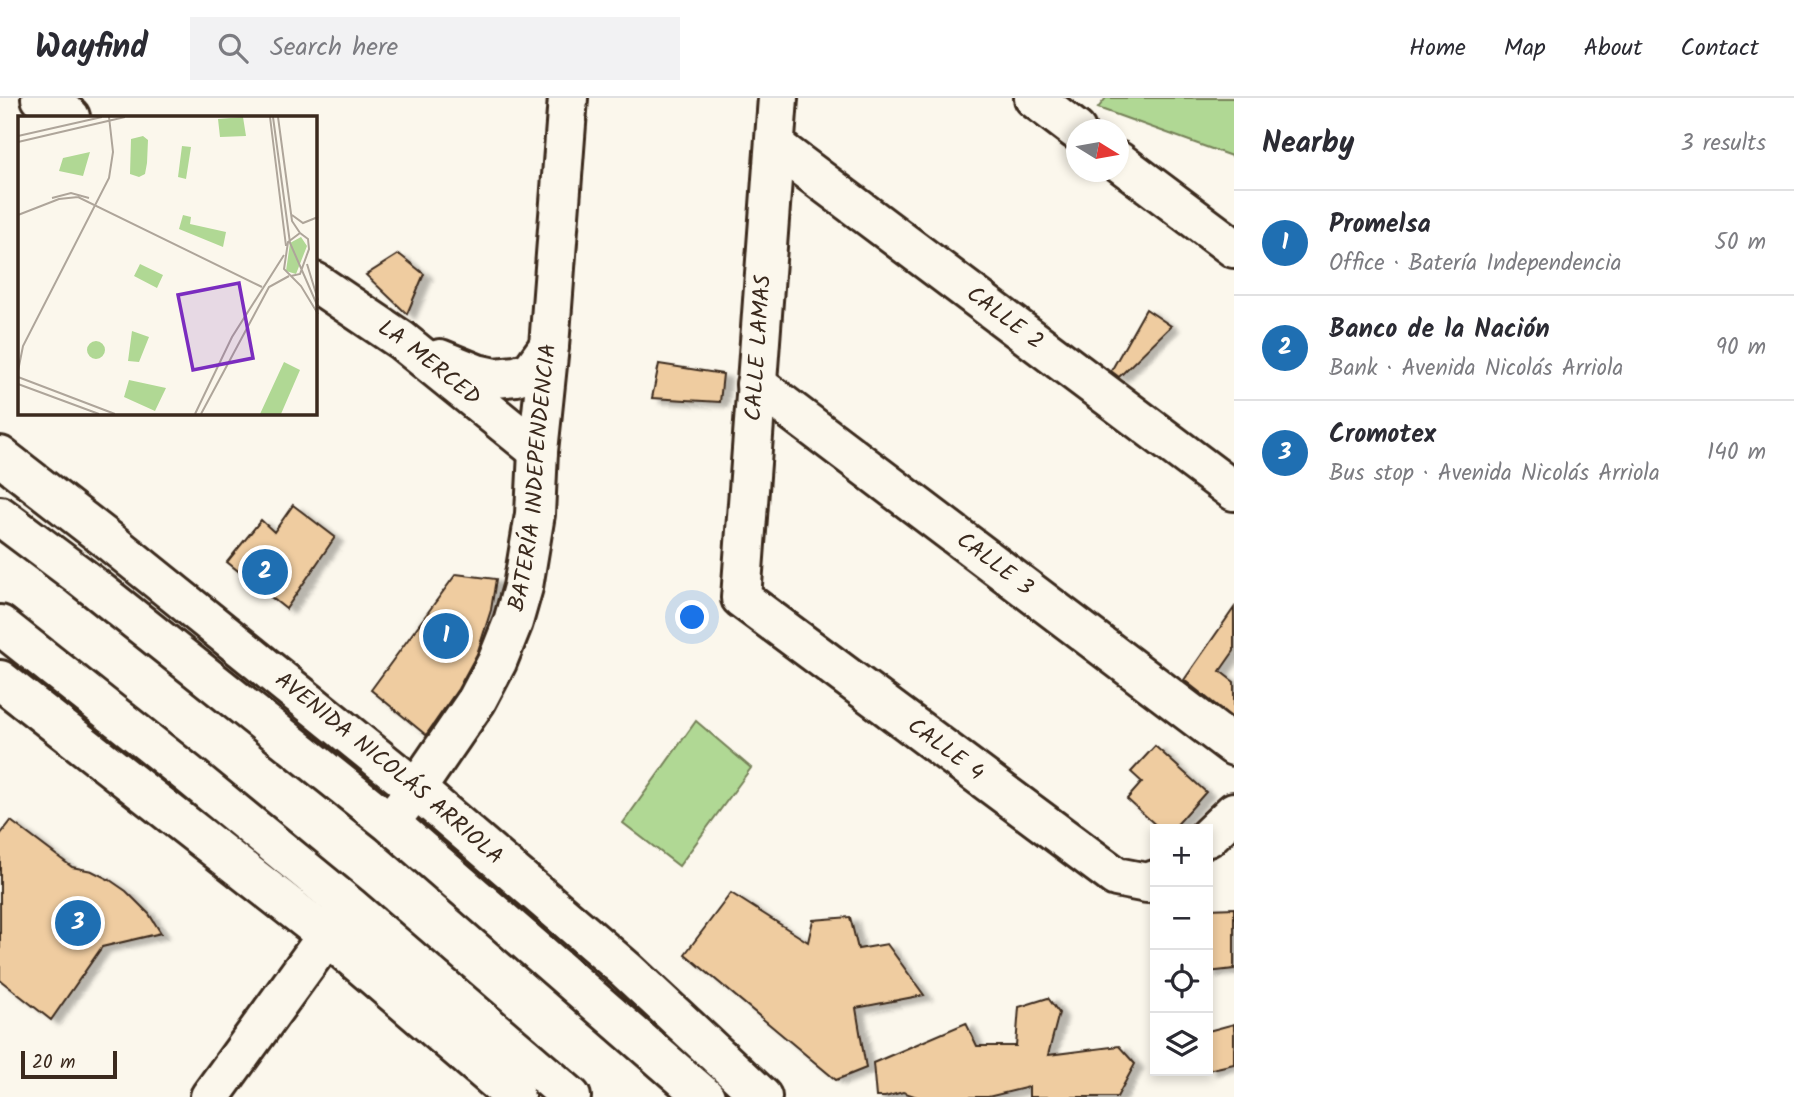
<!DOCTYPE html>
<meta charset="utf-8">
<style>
:root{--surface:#fff;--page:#f2f2f3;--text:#2b2b33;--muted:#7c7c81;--line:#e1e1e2;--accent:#1f6fb2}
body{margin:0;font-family:Kalam,sans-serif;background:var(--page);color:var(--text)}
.controls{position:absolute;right:21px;bottom:21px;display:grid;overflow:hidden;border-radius:0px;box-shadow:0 4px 10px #0003}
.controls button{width:63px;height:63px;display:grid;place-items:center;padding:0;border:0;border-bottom:2px solid var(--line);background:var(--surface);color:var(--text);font:35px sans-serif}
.compass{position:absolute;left:1066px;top:21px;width:63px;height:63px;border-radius:50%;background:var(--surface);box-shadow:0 4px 10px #0003;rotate:101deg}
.scale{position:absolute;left:21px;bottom:18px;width:96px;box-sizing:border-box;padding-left:7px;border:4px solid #3b2a1e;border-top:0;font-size:19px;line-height:24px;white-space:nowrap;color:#3b2a1e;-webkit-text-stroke:5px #fbf7ec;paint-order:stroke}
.you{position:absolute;left:693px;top:520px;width:24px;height:24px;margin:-18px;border:5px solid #fff;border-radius:50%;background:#1a73e8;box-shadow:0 0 0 10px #1a73e833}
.badge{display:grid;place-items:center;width:46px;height:46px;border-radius:50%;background:var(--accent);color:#fff;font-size:23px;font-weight:700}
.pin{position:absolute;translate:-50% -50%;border:4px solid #fff;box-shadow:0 2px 7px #0006}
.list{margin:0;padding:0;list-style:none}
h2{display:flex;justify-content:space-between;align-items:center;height:91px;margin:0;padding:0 28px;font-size:30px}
h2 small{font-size:23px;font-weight:400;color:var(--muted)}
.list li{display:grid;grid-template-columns:46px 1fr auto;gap:21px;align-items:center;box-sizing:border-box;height:105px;padding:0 28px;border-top:2px solid var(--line)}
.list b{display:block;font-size:26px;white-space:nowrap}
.list p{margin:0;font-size:23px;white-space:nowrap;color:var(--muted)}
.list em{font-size:23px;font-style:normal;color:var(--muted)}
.icon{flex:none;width:38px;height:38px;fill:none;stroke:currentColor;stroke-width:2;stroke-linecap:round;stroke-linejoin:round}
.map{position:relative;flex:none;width:1234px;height:999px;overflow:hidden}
header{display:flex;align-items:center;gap:42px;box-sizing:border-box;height:98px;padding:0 35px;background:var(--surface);border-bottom:2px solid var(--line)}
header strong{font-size:33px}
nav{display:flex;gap:38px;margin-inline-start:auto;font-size:24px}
.search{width:490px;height:63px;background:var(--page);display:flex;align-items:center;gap:18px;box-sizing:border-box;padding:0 24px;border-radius:0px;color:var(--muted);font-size:26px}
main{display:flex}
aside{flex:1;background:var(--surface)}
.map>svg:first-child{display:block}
.green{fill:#b0d894;stroke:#768159;stroke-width:2}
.building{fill:#efcca0;stroke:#3b2a1e;stroke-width:2;filter:url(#shadow)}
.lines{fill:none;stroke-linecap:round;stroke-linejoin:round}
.minor-casing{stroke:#3b2a1e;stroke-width:44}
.secondary-casing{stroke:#3b2a1e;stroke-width:44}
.minor{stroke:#fbf7ec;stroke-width:38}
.secondary{stroke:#fbf7ec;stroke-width:38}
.labels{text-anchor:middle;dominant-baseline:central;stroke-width:5;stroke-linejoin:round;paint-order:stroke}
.street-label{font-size:23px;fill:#3b2a1e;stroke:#fbf7ec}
.inset-road{fill:none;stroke:#aea59a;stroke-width:2}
.view{fill:#7b2cbf;fill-opacity:0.15;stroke:#7b2cbf;stroke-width:3.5}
.inset-edge{fill:none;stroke:#3b2a1e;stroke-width:3.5}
</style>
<header>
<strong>Wayfind</strong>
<div class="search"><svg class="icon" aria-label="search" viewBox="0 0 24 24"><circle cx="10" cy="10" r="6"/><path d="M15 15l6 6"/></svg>Search here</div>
<nav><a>Home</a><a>Map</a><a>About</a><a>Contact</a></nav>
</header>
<main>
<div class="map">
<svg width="1234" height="999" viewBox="0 0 1234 999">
<defs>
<filter id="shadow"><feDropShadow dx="8" dy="4.5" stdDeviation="2" flood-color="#0004"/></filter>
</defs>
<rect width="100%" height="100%" fill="#fbf7ec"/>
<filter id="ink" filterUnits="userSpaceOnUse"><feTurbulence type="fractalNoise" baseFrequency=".0143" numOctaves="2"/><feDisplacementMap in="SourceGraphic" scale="14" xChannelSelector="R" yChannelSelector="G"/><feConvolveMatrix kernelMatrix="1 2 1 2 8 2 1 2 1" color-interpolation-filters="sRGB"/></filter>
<g filter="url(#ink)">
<path class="green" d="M1106,0h128v59l-136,-49z
M696,623l55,47 -72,98 -56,-43z"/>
<path class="building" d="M399,156l25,20 -17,40 -41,-39z
M1146,211l25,17 -52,51 -8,-6z
M659,266l64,10 -3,28 -68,-4z
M293,407l42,32 -49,72 -59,-47 34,-42 13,12z
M456,476l40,5 -5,31 -14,44 -19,35 -32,46 -55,-45z
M1234,510v43l-14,20 14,11v37l-50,-39z
M1155,648l51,46 -33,37h-13l-33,-30 15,-17 -11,-10z
M11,723l61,46 20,4 18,9 16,11 23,23 12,19 -59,14 -51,73 -51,-40v-145z
M731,795l77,49 5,-22 37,-3 8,32 29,-5 37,51 -68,13 10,60 -30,12 -151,-126z
M1234,810v61l-26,3v-63z
M1048,900l11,15 -11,42 71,-9 16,18 -18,33h-88v-10l-41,10h-71l-14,-5 -18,5h-9l-3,-34 93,-40 11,23h39l3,-39z
M1234,926v40l-26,6v-39z"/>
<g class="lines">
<defs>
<g id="minor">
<path d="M41,0l29,19"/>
<path id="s1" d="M778,0l-37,500 375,279 31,6 8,-3"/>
<path d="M1034,0l42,32"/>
<path id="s2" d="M775,48l459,345"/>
<path d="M1118,63l116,87"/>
<path id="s3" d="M315,184l86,58 137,111"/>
<path d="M440,261l37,15 18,4 21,-2 15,-5 18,-25"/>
<path id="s4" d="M756,286l478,362"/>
<path id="s5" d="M0,358l108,84 308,249 210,181 136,127"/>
<path d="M0,582l326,255 189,162"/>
<path id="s6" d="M400,711l16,-20 61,-89 20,-38 16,-40 10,-35 12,-73 3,-63 11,-105 19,-248"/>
<path d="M1208,739l26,-25"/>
<path d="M210,999l132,-182"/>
</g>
<path id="secondary" d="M0,418l80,60 309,246 316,275
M0,527l188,149 161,132 222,191"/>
</defs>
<use href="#minor" class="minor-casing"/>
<use href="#secondary" class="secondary-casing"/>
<use href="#minor" class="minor"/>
<use href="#secondary" class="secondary"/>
</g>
</g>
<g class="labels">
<g class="street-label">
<text stroke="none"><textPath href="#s2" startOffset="287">CALLE 2</textPath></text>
<text transform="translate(759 250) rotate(-86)">CALLE LAMAS</text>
<text stroke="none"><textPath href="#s3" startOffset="140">LA MERCED</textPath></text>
<text stroke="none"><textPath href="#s6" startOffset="366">BATERÍA INDEPENDENCIA</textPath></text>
<text stroke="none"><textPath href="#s4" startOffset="299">CALLE 3</textPath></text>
<text stroke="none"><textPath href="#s1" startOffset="756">CALLE 4</textPath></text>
<text stroke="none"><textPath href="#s5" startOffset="499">AVENIDA NICOLÁS ARRIOLA</textPath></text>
</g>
</g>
<g transform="translate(18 18)">
<rect width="299" height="299" fill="#fbf7ec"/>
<path d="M225,1l3,19 -26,1 -2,-18zM125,20l5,4 -1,23 -2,11 -6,3 -9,-3 1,-35zM164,30l9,1 -5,32 -8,-2zM72,36l-7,24 -24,-5 4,-13zM165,99l8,2 -1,7 36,8 -3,15 -44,-18zM283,121l6,9 -11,28 -10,-3 4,-28zM122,148l23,11 -6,13 -23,-12zM114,215l17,6 -10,25 -11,-1zM69 234a9 9 0 1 1 18 0a9 9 0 1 1-18 0ZM266,246l16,8 -19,44h-21zM111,264l37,8 -11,23 -31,-14z" fill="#b0d894"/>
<path class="inset-road" d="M252,1l16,129M255,1l17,126 28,64M260,1l14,104 8,12M0,20l84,-19M0,26l107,-25M34,82l19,-5 18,5M0,99l41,-16 19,-2 184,90M274,99l11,8 15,-6M289,148l11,36M273,160l9,-2 9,-25 -1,-10 -8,-6 -12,9 -4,27 17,17 17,28M0,255l5,-25 86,-168 4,-26 -4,-35M0,261l97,37M0,268l81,30M177,298l37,-77 52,-82M183,298l68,-127 20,-11"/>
<path class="view" d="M221,167l14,75 -60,12 -15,-75z"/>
<rect width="299" height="299" class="inset-edge"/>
</g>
</svg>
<div class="controls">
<button>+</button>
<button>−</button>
<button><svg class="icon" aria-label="locate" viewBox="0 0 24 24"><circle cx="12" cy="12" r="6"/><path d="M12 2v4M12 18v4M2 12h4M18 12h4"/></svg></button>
<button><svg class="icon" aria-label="layers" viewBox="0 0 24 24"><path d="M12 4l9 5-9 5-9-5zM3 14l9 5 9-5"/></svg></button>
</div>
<svg class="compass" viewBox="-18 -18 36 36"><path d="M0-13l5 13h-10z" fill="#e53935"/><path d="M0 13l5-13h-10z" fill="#7c7c81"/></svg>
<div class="scale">20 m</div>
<div class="you"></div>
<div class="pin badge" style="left:446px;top:538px">1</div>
<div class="pin badge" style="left:265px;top:474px">2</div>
<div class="pin badge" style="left:78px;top:825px">3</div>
</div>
<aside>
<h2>Nearby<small>3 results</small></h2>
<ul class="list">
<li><span class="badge">1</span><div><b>Promelsa</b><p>Office · Batería Independencia</p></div><em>50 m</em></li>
<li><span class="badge">2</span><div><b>Banco de la Nación</b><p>Bank · Avenida Nicolás Arriola</p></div><em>90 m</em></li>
<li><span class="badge">3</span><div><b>Cromotex</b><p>Bus stop · Avenida Nicolás Arriola</p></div><em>140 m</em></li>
</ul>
</aside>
</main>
